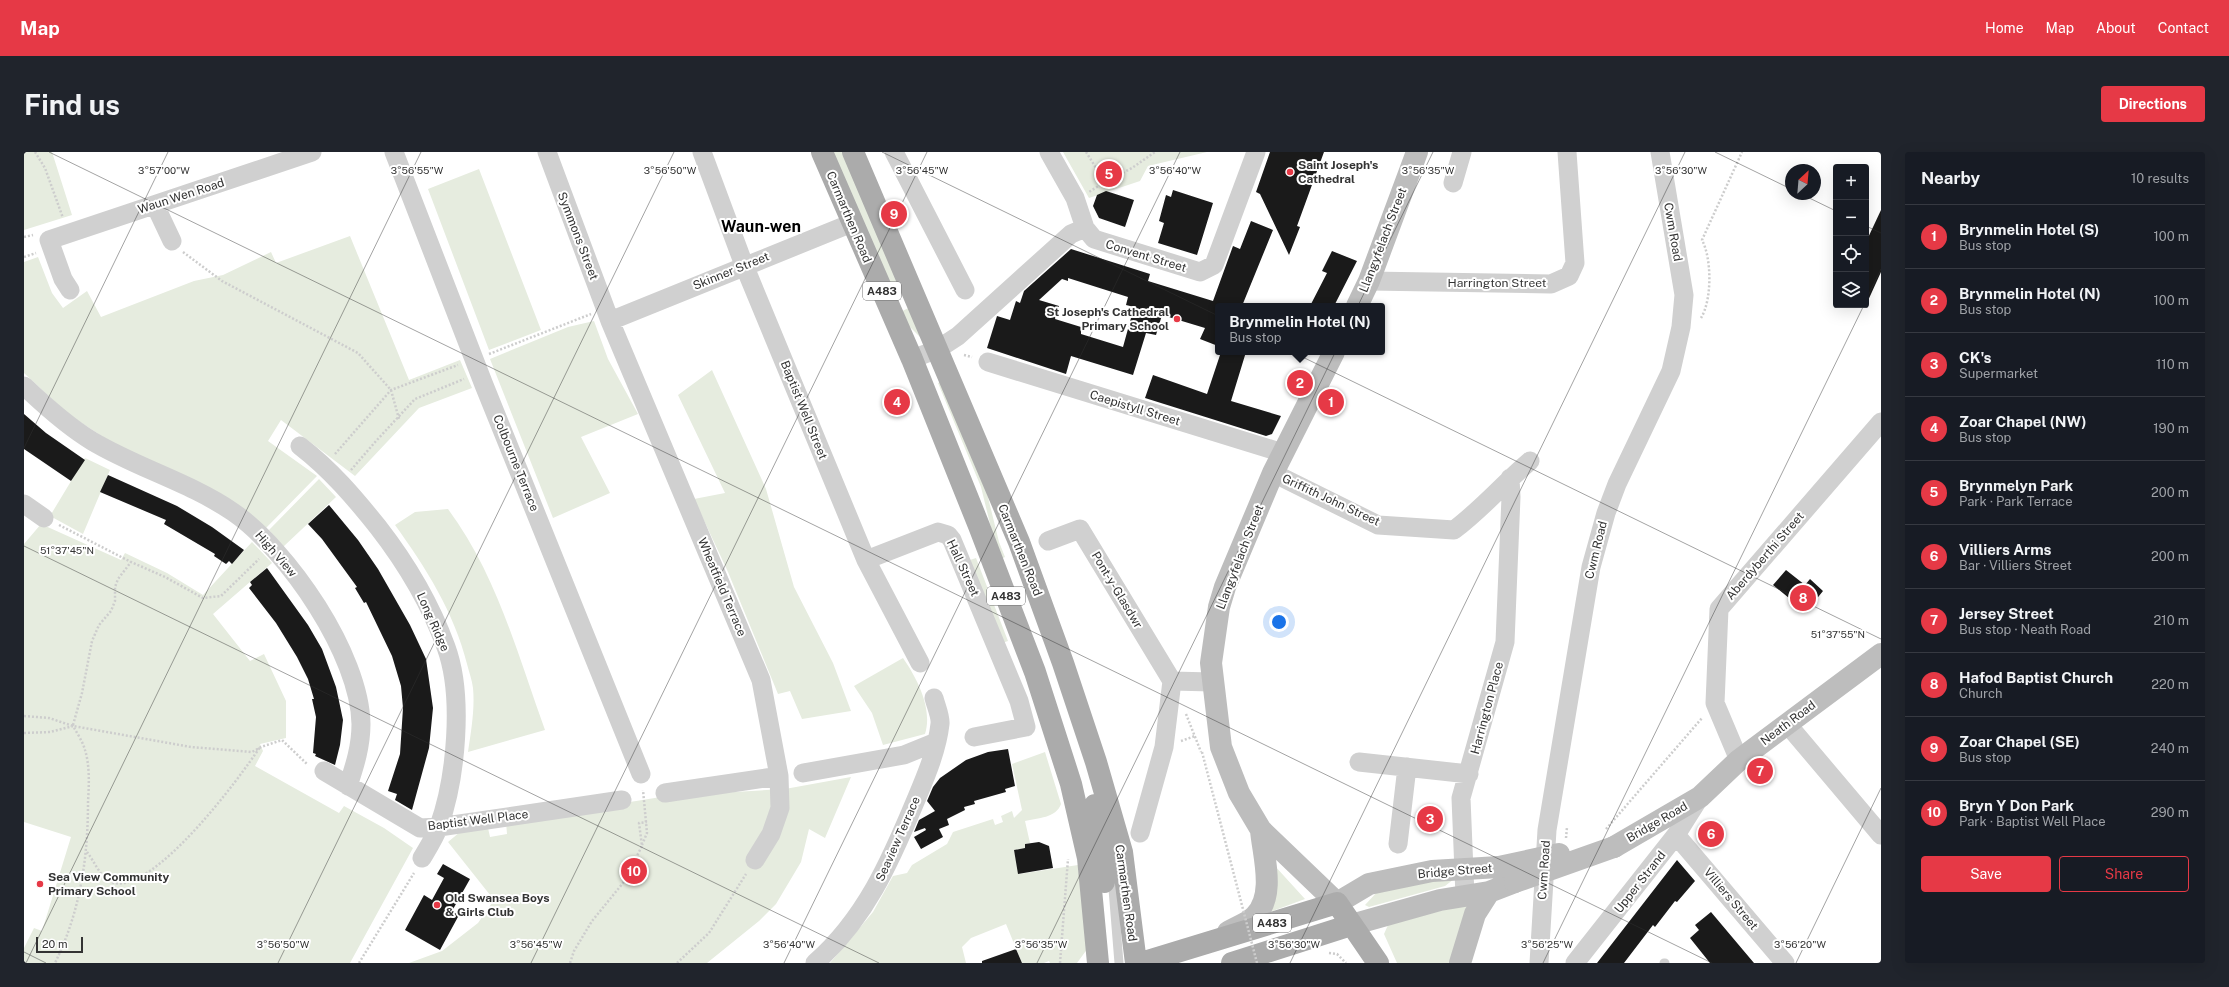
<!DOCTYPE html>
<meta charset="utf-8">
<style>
:root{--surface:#171b24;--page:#20242c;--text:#f1f3f6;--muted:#9ea1a6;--line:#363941;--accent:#e63946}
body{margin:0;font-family:"Public Sans",sans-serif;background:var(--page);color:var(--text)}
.controls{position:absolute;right:12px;top:12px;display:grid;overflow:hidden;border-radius:4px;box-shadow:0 4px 16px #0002}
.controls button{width:36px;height:36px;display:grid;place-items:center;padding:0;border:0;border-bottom:1px solid var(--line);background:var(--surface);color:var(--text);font:20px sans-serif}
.compass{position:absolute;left:1761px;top:12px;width:36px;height:36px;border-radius:50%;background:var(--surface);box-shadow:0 4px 16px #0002;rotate:26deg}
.scale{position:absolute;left:12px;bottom:10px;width:47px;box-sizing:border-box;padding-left:4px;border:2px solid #333;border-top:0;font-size:11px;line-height:14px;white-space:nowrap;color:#333;-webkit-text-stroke:3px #fff;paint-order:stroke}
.you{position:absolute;left:1255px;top:470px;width:14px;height:14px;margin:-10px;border:3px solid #fff;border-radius:50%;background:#1a73e8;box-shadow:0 0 0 6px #1a73e833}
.badge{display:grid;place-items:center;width:26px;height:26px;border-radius:50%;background:var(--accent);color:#fff;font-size:13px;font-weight:700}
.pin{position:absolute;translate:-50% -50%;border:2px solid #fff;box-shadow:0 1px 4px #0006}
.popup{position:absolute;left:1191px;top:151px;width:170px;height:52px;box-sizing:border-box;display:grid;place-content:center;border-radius:4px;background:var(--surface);filter:drop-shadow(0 1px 3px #0005);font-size:13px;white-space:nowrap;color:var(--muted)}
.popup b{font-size:15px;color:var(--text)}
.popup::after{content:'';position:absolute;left:50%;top:100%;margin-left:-8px;border:8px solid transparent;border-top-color:var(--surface)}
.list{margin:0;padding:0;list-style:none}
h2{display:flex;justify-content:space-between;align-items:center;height:52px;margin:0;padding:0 16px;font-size:17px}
h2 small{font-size:13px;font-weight:400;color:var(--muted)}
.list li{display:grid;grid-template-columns:26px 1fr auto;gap:12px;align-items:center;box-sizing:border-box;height:64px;padding:0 16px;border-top:1px solid var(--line)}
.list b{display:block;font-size:15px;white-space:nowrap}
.list p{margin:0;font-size:13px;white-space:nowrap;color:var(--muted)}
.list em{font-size:13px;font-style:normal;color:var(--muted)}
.actions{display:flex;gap:8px;padding:12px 16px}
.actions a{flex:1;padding:9px 0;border:1px solid var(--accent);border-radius:4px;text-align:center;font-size:14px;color:var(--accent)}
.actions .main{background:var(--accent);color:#fff}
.icon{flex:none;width:22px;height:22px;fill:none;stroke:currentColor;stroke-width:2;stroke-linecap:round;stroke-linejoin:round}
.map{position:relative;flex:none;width:1857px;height:811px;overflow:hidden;border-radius:4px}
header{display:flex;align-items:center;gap:24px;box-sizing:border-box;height:56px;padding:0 20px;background:var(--accent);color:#fff}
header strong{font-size:19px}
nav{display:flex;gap:22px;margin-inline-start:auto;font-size:14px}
.intro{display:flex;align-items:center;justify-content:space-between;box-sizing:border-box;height:96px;padding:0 24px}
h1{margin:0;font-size:28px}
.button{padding:10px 18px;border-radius:4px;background:var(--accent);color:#fff;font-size:14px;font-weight:700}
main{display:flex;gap:24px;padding:0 24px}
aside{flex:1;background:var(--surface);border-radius:4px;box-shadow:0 4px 16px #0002}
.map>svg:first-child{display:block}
.green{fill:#e6ecdf}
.building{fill:#1a1a1a;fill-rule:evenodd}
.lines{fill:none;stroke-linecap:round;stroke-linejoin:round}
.path{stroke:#cdcdcd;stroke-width:2.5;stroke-dasharray:2 2;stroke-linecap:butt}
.lane{stroke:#d0d0d0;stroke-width:9}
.street{stroke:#d0d0d0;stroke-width:19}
.secondary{stroke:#bdbdbd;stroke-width:22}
.primary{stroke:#ababab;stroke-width:22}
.path-bridge{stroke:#cdcdcd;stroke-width:2.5;stroke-dasharray:2 2;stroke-linecap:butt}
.secondary-bridge{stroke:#bdbdbd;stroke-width:22}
.ticks{fill:none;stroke:#333;stroke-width:1;stroke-opacity:0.45}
.poi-dot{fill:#e63946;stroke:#fff;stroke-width:1.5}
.labels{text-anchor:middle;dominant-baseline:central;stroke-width:4;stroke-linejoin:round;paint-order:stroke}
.shield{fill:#fff;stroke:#707070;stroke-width:1}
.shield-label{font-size:11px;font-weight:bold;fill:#333}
.poi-label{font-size:12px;font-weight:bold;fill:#333;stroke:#fff;text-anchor:start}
.street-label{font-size:12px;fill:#333;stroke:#fff}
.district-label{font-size:16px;font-weight:bold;fill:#000;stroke:#fff}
.ticks-label{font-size:10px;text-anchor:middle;fill:#333;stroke:#fff;stroke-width:4;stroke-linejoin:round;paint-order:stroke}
</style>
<header>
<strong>Map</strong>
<nav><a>Home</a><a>Map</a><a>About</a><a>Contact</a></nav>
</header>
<div class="intro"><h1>Find us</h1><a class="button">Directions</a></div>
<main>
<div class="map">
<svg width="1857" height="811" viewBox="0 0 1857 811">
<rect width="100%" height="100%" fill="#fff"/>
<path class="green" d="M0,0h28l20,63 -48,15z
M807,0h13l57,130 -12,6z
M1039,0h144l-59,14 -8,15 -51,17z
M455,17l62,161 -52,20 -61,-161z
M326,84l59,144 51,-20 12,28 -53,20 -64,68 -74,-56 -13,21 49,35 -51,52 -43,-33 -106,-49 -49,-32 -44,-41v-111l14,-5 14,36 11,15 24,-17 14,26 93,-36 29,-6 48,-23 5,11z
M887,155l9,30 -14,-14 -6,-11z
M570,169l14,38 30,55 -57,23 29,56 -57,25 -63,-159 78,-32z
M688,218l54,119 28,98 39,76 18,48 -49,8 -12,-28 -12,3 -50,-122 -34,-73 31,-6 -47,-98z
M918,229l43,104 14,57 6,15 -4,2 -6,-15 -14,-57 -43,-104z
M61,306l25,12 -27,64 -33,-18z
M295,327l17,18 -53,50 -14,-17z
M424,357c49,66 69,144 97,221l-77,22c3,-21 7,-43 5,-64 -1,-8 -4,-16 -6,-24 -13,-52 -41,-96 -72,-139l20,-13z
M17,372l80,36 4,-7 42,20 36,22 49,-53 20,21 -59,51 37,47 14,-7 22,47v37l-26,6 3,7 -8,15 84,47 5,-7 40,22 29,20 -63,115h-326v-15l10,-20 8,3 29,-94 -47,-15v-278z
M952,406l32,83 -6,2 -32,-83z
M879,506c14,20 30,51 22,76l-42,11 -11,-32 -18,-27z
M1021,600l16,52c-5,14 -23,14 -36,17l5,22 -5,1v4l-11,2 5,24 59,-9 10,83 -11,15h-27l-1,-2 -5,2h-22l-16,-39 -35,14 -9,9 4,16h-136l43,-51 20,-36 14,-3 5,-8 35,-21 6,-12 40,-13 2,6 8,-3 -2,-6 11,-5 2,7 8,-8 -10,-46z
M827,625l-26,61 -16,-9 -8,33 -25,42 -17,17 -52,42h-298l33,-12 36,-28 16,-23 -46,-58 12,-10 28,-4 2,9 17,-3 -1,-12 161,-26 118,-7z
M1250,713l31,34 -38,14z
M1430,727l-9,7 -76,21 -4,-2 13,-14 10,-6z
M1444,751l-15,60h-56l-13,-29 4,-9z"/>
<path class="building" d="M1246,0h54l-27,74 3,1 -11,28 -29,-61 -4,-2z
M1149,38l40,13 -16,52 -39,-12 6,-20 -5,-2 7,-26 5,2z
M1082,39l28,9 -9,27 -26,-9 -6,-12 4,-11z
M1857,58v62l-15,33v-63z
M1227,69l22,9 -31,76h-24v40l-18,-7 5,-11 -43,-13 -6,20 -10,-2 -13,42 -62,-19 -5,18 -79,-26 10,-32 13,4 6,-19 4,2 4,-12 47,-42 79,25 -2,7 65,20 20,-55 7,3zM1044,126l60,19 -2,8 8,2 -11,40 -42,-13v-7l-26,-8 4,-13 -20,-6 23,-21 6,2z
M1308,99l25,10 -23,45h-24l17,-33 -5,-2z
M1197,200h25l-15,49 50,15 -9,18 -6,2 -121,-38 8,-23 54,19z
M0,262l22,19 39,27 -14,21 -47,-32z
M84,323l69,31 35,21 32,23 -12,14 -3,-3 -3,3 -12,-8 1,-2 -51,-30 2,-4 -66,-28z
M305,353l29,35 20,29 32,56 16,34 7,49 -4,40 -17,62 -17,-10 2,-6 -9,-3 12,-37 3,-46 -2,-22 -9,-30 -26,-54 -2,1 -9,-15 2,-1 -35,-48 -14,-15z
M243,416l41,57 14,24 14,38 7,33 -3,25 -5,20 -20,-9 1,-2 -3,-1 3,-36 -4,-18h2l-6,-20 -11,-22 -21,-34 -27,-35 3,-3 -2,-3z
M1762,418l19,15 5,-6 13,12 -17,21 -33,-27z
M984,597l7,37 -10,3 1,3 -32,9 1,3 -11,3 1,3 -18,9 2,6 -10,4 4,8 -22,12 -7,-12 12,-7 -1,-2 -11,4 5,-12 16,-9 -8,-10 6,-14 7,-9 26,-18 22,-8z
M1015,690l10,4 4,22 -35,6 -4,-24 11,-2v-4z
M1653,708l18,21 -18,21 -2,-1 -20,26 -2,-2 -29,38h-27z
M419,712l27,15 -18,32 7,4 -19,35 -35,-20 19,-35 8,5 12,-22 -7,-4z
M1687,760l32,38 11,13h-44l-20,-25 9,-8 -4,-5z
M992,797l6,14h-40v-2z"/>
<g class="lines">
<path class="path" d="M11,0l10,16 18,50
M1062,0l19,30 -16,10
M1081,30l27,-14 23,-16
M0,85l9,-2
M159,100l39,29 136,72 33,37 8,29
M0,105l12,-4
M1677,166c11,-18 11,-59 1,-78l40,-88
M465,202l102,-40
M940,203l8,2
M311,302l56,-64 67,-25
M327,318l25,-29 39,-42 49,-20
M35,373l72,37 34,15 38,21 18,-2 38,-37
M1162,562l15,38
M0,564l25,2 24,8 118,21 61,5 9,-5 21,-7 26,25
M49,573l9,-32 10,-52 7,-16 12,-14 4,-10v-14l3,-8 13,-17
M0,581l26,-1 23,-6c4,7 10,16 12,24 5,16 4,36 3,52 0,57 -8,110 -33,161
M1157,589l14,-5
M1582,677l96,-111
M1542,686l1,-11
M618,693l5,-12 -4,-43
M63,700c8,10 14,28 27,31 41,9 125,-104 146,-136
M1305,801l8,1 9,9
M335,811l55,-90
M546,811l4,-12 18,-30 31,-38 19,-37 -3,-23 8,-1
M653,811l32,-30 37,-59
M1036,811l8,-104"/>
<path class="lane" d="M1088,725l7,86
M1640,811h1"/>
<path class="street" d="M370,0l90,233 157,389
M523,0l63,169 151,359 18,96 1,32 -9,26 -16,26
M678,0l42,113 122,295 54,103
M870,0l71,138
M1025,0l26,46 10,30 9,11 106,33 14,-7 42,-113
M1429,31l9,-31
M131,53l17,36
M1345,129l182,3 18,-8 6,-13 -8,-111
M46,138l-7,-11 -14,-39 263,-88
M586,169l242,-98
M888,207l26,-10 20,-13 113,-102 14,-6
M964,210l295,91
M0,234c21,20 43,40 68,55 45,27 97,41 141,71 55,38 127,143 128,212 0,22 -6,41 -13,62
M276,294c31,24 54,51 78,81 28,36 52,76 68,120 18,49 10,131 -7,179 -4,11 -11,22 -17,32
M1249,321l105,52 76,5c28,-21 50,-47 76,-69
M0,352l20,14
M1024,389l32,-12 92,152
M842,408l72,-28 10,3 4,5 67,161 7,26 -52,10
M1764,573l93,110
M1715,608l-24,-57 4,-94 162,-187
M1335,610l110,12
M300,619l96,57 19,-1 183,-27
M779,621l101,-18 32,-13
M641,641l114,-17
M1116,681l24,-86 8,-66 40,1
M1652,683l109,128
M1374,692l9,-77
M1441,744l-4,-98 44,-156 6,-145 -1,-19
M791,811c50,-44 75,-101 100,-161 10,-24 22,-51 25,-78 1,-7 -4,-18 -6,-26
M1515,811l8,-133 44,-263 15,-54 11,-29 54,-113 10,-44 3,-32 -24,-143
M1551,811l101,-128 24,-38"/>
<path class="secondary" d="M1333,154l12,-25 48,-129
M1310,200l-61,121 -48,114 -6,20 -8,56 10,84 18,46 22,37 76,73 32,-19 63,-13 67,-4
M1590,695l86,-50 39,-37 142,-106
M1327,773l89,-25 49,-8 26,-10
M1204,780c8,-5 21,-9 27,-16 21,-21 8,-61 6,-86
M1436,811l15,-49 14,-22"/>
<path class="primary" d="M798,0l90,207 67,167 56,146 36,112 17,74 10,105
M829,0l166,390 44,121 33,99 26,90 14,111
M1071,653l5,16 4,61
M1117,811l196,-60 41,60
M1208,811l119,-38"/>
<path class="path-bridge" d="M1178,600l55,211"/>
<path class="secondary-bridge" d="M1475,715l60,-13
M1491,730l99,-35"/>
</g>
<path class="ticks" d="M25,0l1663,811M858,0l999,487M1691,0l76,37M1777,42l35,17M1842,74l15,7M1842,148l15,-31M0,296l144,-296M0,394l855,417M0,800l22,11M2,811l395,-811M254,811l396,-811M507,811l396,-811M760,811l396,-811M1013,811l396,-811M1266,811l395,-811M1519,811l321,-658M1772,811l85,-175"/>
<g class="poi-dot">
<circle cx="1266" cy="20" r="4"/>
<circle cx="1153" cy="167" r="4"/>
<circle cx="16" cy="732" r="4"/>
<circle cx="413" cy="753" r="4"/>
</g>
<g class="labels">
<g class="shield">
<rect x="839" y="130" width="38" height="18" rx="3"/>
<rect x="963" y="435" width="38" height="18" rx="3"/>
<rect x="1229" y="762" width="38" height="18" rx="3"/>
</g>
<g class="shield-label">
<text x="858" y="139">A483</text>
<text x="982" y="444">A483</text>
<text x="1248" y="771">A483</text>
</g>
<g class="poi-label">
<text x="1274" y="13">Saint Joseph's<tspan x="1274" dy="14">Cathedral</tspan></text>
<text x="1145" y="160" text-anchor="end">St Joseph's Cathedral<tspan x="1145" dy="14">Primary School</tspan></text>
<text x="24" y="725">Sea View Community<tspan x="24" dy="14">Primary School</tspan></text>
<text x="421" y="746">Old Swansea Boys<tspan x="421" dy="14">&amp; Girls Club</tspan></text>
</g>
<g class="street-label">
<text transform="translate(157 44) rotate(-18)">Waun Wen Road</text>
<text transform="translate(825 65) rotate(67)">Carmarthen Road</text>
<text transform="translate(1649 80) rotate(80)">Cwm Road</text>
<text transform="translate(554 84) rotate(69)">Symmons Street</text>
<text transform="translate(1359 88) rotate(-69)">Llangyfelach Street</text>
<text transform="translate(1122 104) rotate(17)">Convent Street</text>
<text transform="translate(707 119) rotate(-22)">Skinner Street</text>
<text x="1473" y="131">Harrington Street</text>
<text transform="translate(1111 256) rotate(17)">Caepistyll Street</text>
<text transform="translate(780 258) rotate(68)">Baptist Well Street</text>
<text transform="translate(492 311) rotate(68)">Colbourne Terrace</text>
<text transform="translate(1307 348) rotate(25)">Griffith John Street</text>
<text transform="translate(996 398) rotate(68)">Carmarthen Road</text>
<text transform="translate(1572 398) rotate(-76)">Cwm Road</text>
<text transform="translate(252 402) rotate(49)">High View</text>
<text transform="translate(1741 404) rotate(-49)">Aberdyberthi Street</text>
<text transform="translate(1216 405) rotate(-69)">Llangyfelach Street</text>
<text transform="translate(939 416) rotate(65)">Hall Street</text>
<text transform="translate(698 435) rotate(67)">Wheatfield Terrace</text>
<text transform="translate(1093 438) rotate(59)">Pont-y-Glasdwr</text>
<text transform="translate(409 470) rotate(66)">Long Ridge</text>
<text transform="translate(1463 556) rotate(-75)">Harrington Place</text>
<text transform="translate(1764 571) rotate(-37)">Neath Road</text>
<text transform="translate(454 668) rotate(-7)">Baptist Well Place</text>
<text transform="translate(1633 670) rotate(-30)">Bridge Road</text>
<text transform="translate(874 687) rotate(-66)">Seaview Terrace</text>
<text transform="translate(1520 718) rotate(-86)">Cwm Road</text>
<text transform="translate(1431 719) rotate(-5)">Bridge Street</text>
<text transform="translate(1616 730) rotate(-52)">Upper Strand</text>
<text transform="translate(1102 741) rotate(82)">Carmarthen Road</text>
<text transform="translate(1707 747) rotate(50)">Villiers Street</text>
</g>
<g class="district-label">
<text x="737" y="74">Waun-wen</text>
</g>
</g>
<g class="ticks-label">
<text x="140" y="22">3°57'00"W</text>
<text x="393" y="22">3°56'55"W</text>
<text x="646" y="22">3°56'50"W</text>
<text x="898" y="22">3°56'45"W</text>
<text x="1151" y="22">3°56'40"W</text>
<text x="1404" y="22">3°56'35"W</text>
<text x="1657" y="22">3°56'30"W</text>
<text x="43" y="402">51°37'45"N</text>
<text x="1814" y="486">51°37'55"N</text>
<text x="259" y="796">3°56'50"W</text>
<text x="512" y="796">3°56'45"W</text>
<text x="765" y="796">3°56'40"W</text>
<text x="1017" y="796">3°56'35"W</text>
<text x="1270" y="796">3°56'30"W</text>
<text x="1523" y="796">3°56'25"W</text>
<text x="1776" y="796">3°56'20"W</text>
</g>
</svg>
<div class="controls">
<button>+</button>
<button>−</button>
<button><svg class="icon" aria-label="locate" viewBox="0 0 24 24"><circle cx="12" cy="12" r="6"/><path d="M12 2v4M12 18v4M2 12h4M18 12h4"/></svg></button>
<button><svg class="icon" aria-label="layers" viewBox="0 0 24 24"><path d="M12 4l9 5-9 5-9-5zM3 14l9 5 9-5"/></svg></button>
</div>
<svg class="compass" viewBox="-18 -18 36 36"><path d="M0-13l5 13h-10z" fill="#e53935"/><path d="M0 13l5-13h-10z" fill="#9ea1a6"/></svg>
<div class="scale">20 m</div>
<div class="you"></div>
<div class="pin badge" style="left:1307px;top:250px">1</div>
<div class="pin badge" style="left:1276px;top:231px">2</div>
<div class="popup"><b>Brynmelin Hotel (N)</b>Bus stop</div>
<div class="pin badge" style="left:1406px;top:667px">3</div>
<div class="pin badge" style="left:873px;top:250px">4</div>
<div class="pin badge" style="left:1085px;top:22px">5</div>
<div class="pin badge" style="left:1687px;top:682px">6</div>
<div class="pin badge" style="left:1736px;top:619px">7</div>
<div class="pin badge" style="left:1779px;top:446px">8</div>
<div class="pin badge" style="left:870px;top:62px">9</div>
<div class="pin badge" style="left:610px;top:719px">10</div>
</div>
<aside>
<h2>Nearby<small>10 results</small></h2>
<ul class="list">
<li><span class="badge">1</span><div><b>Brynmelin Hotel (S)</b><p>Bus stop</p></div><em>100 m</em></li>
<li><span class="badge">2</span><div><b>Brynmelin Hotel (N)</b><p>Bus stop</p></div><em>100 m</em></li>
<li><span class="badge">3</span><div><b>CK's</b><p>Supermarket</p></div><em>110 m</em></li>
<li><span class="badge">4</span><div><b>Zoar Chapel (NW)</b><p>Bus stop</p></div><em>190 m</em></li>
<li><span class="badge">5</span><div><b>Brynmelyn Park</b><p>Park · Park Terrace</p></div><em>200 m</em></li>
<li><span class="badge">6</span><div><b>Villiers Arms</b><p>Bar · Villiers Street</p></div><em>200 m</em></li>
<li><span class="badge">7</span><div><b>Jersey Street</b><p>Bus stop · Neath Road</p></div><em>210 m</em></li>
<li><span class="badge">8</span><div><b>Hafod Baptist Church</b><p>Church</p></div><em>220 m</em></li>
<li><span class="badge">9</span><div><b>Zoar Chapel (SE)</b><p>Bus stop</p></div><em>240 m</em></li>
<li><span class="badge">10</span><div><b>Bryn Y Don Park</b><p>Park · Baptist Well Place</p></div><em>290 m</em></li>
</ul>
<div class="actions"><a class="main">Save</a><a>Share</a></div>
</aside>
</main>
